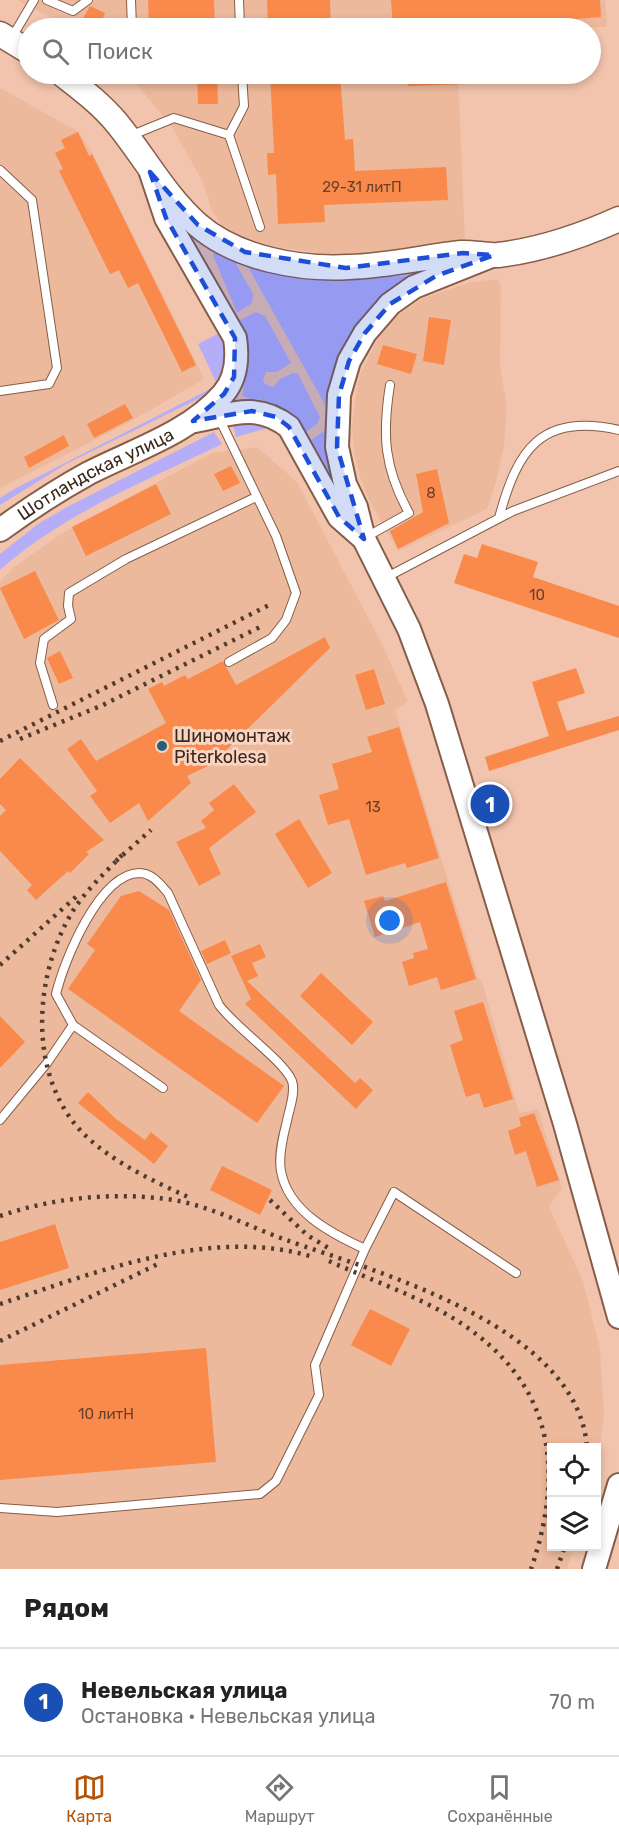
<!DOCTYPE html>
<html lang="ru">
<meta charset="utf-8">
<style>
:root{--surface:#fff;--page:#f6f6f6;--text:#222;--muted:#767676;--line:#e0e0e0;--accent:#b45309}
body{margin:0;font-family:Rubik,sans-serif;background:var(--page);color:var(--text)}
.controls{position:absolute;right:18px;bottom:18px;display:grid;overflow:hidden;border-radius:0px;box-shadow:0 3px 9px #0003}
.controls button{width:54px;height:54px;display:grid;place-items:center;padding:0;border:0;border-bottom:2px solid var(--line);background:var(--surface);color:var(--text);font:30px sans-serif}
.you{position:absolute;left:390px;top:921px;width:21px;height:21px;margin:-15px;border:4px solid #fff;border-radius:50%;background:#1a73e8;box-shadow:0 0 0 9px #1a73e833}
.badge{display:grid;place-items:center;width:39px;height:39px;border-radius:50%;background:var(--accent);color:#fff;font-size:20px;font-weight:700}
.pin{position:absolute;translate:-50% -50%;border:3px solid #fff;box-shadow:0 2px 6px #0006}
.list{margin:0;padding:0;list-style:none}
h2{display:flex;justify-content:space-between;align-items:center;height:78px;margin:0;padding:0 24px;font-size:26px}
h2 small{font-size:20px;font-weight:400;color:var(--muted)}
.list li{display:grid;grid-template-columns:39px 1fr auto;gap:18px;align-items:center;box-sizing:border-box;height:108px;padding:0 24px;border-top:2px solid var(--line)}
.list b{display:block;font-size:22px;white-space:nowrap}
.list p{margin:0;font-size:20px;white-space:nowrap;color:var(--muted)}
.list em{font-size:20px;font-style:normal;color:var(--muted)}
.icon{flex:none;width:33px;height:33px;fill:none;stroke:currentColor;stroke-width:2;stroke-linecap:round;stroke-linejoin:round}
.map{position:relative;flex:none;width:619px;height:1569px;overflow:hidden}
.search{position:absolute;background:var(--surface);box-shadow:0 3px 9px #0003;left:18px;right:18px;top:18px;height:66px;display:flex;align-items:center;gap:15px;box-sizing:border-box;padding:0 21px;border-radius:33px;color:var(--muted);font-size:22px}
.sheet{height:186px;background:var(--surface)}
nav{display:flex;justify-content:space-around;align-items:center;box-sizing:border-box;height:84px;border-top:2px solid var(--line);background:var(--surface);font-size:16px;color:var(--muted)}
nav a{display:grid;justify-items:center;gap:3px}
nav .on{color:var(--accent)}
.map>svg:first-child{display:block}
.built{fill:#edb99d}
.green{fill:#b5adf8}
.building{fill:#f98a4b}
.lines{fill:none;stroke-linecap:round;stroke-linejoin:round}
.lane-casing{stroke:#855d48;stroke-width:10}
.secondary-casing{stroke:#855d48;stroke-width:26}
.primary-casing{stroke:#855d48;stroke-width:27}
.lane{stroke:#fff;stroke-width:8}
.secondary{stroke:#fff;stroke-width:22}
.primary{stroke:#fff;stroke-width:24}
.rail{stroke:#503b30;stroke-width:4.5;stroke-dasharray:3 6;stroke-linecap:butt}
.marked{fill:#1d4ed8;fill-opacity:0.2;stroke:#1d4ed8;stroke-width:4.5;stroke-dasharray:12 8;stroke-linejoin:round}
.poi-dot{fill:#256078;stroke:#f9d4c0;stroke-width:2}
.labels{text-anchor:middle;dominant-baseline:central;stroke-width:6;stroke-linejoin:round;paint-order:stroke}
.number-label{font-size:15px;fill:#6a402a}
.street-label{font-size:18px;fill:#3a281f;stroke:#f9d4c0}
.poi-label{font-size:18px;fill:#3a281f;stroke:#f9d4c0;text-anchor:start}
</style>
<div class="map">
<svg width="619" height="1569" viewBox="0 0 619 1569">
<rect width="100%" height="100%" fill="#f2c4ad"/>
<path class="built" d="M17,0h588l2,27 -536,1z
M123,74h335l7,169 -131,12 -80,-11 -20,-9 -12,-9 -11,-17 -7,-25 -32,-57 -35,-42z
M0,88l79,44 14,22 111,225 -74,43 -130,66z
M497,279l4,6 -1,81 7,41 -3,40 -10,42 -7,20 -89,42 -29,-51 -8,-20 -7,-28 -2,-27 7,-49 22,-43 15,-16 25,-18 47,-16z
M257,447l40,35 86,164 25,56 -13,7 83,268 5,8 36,128 19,-4 24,79 -13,19 34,74 17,68 4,65 -7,54 -1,-20h-44v98l22,1 -7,22h-567v-988l14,-14 47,-33 151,-81z"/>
<path class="green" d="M215,252l20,10 18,32 -1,9 -15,10 -24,-58z
M248,267l75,11 85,-2 -25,20 -22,25 -33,89z
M256,312l9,4 26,47 -14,9h-11l-3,8 2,4 8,3 7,-8 13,-6 5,1 22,43 -3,7 -11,8c-10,-13 -22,-24 -37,-30 -9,-4 -21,-1 -27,-7l8,-39 -10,-36z
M221,332c11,21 5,44 -11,61l-144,71 -66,41v-7l16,-10 196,-100 4,-6 -18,-38z
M248,421l23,6 -35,10 -3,-13z
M327,429l5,41 -3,2 -18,-32z
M214,432l8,12c-76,37 -158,69 -222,126v-16l38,-30 29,-17z"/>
<path class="building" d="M148,0h66l1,28h-66z
M267,0h63l1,28h-63z
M391,0h209l1,17 -144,11h-64z
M90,6l15,7 -6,15h-13l-7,-3z
M197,74h20l1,30h-20z
M270,74h70l5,66 8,-1 2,32 91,-4 2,33 -124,5 1,17 -47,2 -2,-50 -8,1 -1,-22h7z
M407,74h59l1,10 -59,2z
M78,132l11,24 3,-2 104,211 -14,7 -44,-89 -10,5 -9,-18 -9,4 -51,-103 4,-2 -8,-16 10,-5 -4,-8z
M429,317l22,3 -7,45 -21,-4z
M383,345l34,9 -6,20 -34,-10z
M125,404l8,14 -39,20 -7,-14z
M64,435l5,11 -40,22 -5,-11z
M231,466l9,17 -17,8 -9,-17z
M437,469l12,54 -51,26 -8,-18 33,-19 -7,-38z
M156,484l15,30 -85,42 -14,-29z
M482,544l56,18 -5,15 86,29v32l-165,-55 10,-29 13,4z
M35,571l24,49 -35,19 -24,-51z
M325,637l5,11 -118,116 -25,12 4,7 -43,38 -9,-18 -29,20 -20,-27 7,-5 -30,-42 14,-10 15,22 70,-38 -18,-34 14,-7 2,4 21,-11 3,4 35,-18 13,24z
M60,651l13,27 -14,6 -12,-26z
M576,668l9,25 -28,9 10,29 52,-15v14l-130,41 -4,-14 64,-21 -17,-54z
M374,669l11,35 -19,6 -11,-35z
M399,727l40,131 -32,10 -2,-5 -39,12 -17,-56 -21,6 -9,-30 20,-6 -7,-25 40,-12 -5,-15z
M20,758l84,82 -18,12 3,2 -19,19 -2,-2 -32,29 -9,-10 5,-5 -32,-34v-35l6,-6 -6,-6v-25z
M234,784l22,28 -47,36 12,26 -22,12 -23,-44 30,-14 -5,-7 13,-11 -5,-7z
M299,819l33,54 -24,15 -33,-54z
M446,882l30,97 -35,11 -4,-13 -28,9 -7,-24 12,-4 -1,-5 15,-4 -8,-27 -45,15 -11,-36 19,-5 2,5z
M139,891l30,19 32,70 -22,31 105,75 -27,37 -189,-134 27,-39 -8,-6 34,-48z
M225,940l6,13 -24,11 -6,-13z
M260,944l6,13 -14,6 6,13 -11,5 108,102 5,-5 13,12 -17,19 -111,-105 6,-5 -20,-43z
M321,973l52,49 -21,23 -52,-49z
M483,1002l30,97 -29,9 -5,-15 -13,4 -16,-52 13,-5 -9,-29z
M0,1016l25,26 -25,26z
M88,1092l28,27 29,21 6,-8 17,14 -14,18 -76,-61z
M534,1113l25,67 -22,7 -11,-36 -11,4 -7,-24 13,-5 -2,-8z
M222,1166l50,24 -12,25 -50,-25z
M55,1224l14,44 -69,22v-48z
M370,1309l40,20 -19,37 -40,-21z
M206,1348l10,114 -216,18v-115z"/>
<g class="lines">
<defs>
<path id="lane" d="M47,0l26,11 15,-11
M131,0l1,28
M239,0l1,28
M11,39l23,-39
M132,135l42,-17 55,17 31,92
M229,135l15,-29 -2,-32
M0,170l32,30 25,168 -8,16 -49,7
M219,418l57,118 20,57 -10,27 -14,18 -43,24
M499,518c18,-68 42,-106 120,-88
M368,536l41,-23c-25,-45 -27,-78 -19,-128
M385,578l128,-67 106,-40
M53,705l-13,-42 4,-24 27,-20 -3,-13 1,-13 57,-34 130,-62
M0,1120l47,-57 26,-38
M365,1249l29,-57 122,81
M0,1508l57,4 203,-18 16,-13 43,-86 -4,-30 50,-116c-35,-16 -77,-38 -84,-78 -3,-15 2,-35 6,-50 2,-11 9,-29 5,-40 -8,-20 -57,-54 -73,-76l-51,-112c-8,-9 -16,-20 -29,-20 -40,1 -75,88 -83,121l17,31 90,63"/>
<g id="secondary">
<path d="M494,255l-80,32 -24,17 -25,29 -16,28 -10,34 -2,52 8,37 11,23 8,32 45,90 28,75 128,420 54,193"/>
<path d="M195,421c37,-7 62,-19 94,6l50,90 25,22"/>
<path id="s1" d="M0,530c29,-21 58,-40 89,-57 45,-23 100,-40 134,-79 14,-16 15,-36 12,-56l-69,-120 -15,-45"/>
<path d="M594,1569l25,-84"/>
</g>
<path id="primary" d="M0,34l28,17
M62,74c19,15 38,29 54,48 28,34 49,74 82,103 38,33 101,45 151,42 38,-1 75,-10 112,-14 12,-1 25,3 37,2 43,-5 81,-18 121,-36"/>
</defs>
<use href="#lane" class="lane-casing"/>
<use href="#secondary" class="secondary-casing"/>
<use href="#primary" class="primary-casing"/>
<use href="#lane" class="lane"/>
<use href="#secondary" class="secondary"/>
<use href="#primary" class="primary"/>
<path class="rail" d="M20,739l83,-34 159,-79
M0,741l273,-138
M122,855c-18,19 -38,37 -51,59 -37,63 -43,159 9,216 28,30 71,50 108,67
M116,861l35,-31
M0,965l78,-70
M270,1200l37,35 23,14
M0,1216c52,-18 111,-24 166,-17 42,5 81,27 120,41 94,33 293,87 301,208
M329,1261c48,22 105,40 147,73 81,62 86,145 55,235
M0,1304c96,-32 213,-78 313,-47
M0,1341l160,-78
M557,1569l8,-23"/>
</g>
<path class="marked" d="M150,172l48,53 47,27 101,16 117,-15 31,2 -58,21 -46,28 -25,29 -16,28 -10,34 -2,52 27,92 -25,-22 -50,-90 -13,-10 -24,-6 -59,10 31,-27 10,-17 1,-39 -69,-120z"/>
<circle class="poi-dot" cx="162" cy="746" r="6"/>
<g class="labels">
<g class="number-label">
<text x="362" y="187">29-31 литП</text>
<text x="431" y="493">8</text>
<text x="537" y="595">10</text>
<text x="373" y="807">13</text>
<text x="106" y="1414">10 литН</text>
</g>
<g class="street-label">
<text stroke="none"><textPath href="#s1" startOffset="111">Шотландская улица</textPath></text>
</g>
<g class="poi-label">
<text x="174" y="736">Шиномонтаж<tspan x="174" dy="21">Piterkolesa</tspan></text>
</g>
</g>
</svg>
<div class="controls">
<button><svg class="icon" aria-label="locate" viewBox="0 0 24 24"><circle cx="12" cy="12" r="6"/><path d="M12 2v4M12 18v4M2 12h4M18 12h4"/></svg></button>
<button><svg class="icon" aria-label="layers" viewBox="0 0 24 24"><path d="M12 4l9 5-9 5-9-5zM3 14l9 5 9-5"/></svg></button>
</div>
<div class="you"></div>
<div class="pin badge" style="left:490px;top:804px;background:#1a4fb4">1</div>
<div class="search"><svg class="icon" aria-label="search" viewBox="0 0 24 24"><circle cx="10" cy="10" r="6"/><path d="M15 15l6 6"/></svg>Поиск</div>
</div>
<section class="sheet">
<h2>Рядом<small></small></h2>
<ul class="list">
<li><span class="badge" style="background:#1a4fb4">1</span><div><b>Невельская улица</b><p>Остановка · Невельская улица</p></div><em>70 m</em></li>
</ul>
</section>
<nav>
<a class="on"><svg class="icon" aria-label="map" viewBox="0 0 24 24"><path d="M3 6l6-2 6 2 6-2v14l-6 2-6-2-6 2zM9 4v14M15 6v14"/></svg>Карта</a>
<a><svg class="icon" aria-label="directions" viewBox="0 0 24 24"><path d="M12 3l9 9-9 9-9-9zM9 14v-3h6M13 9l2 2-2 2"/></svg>Маршрут</a>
<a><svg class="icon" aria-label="saved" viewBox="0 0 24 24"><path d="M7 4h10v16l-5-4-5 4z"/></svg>Сохранённые</a>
</nav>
